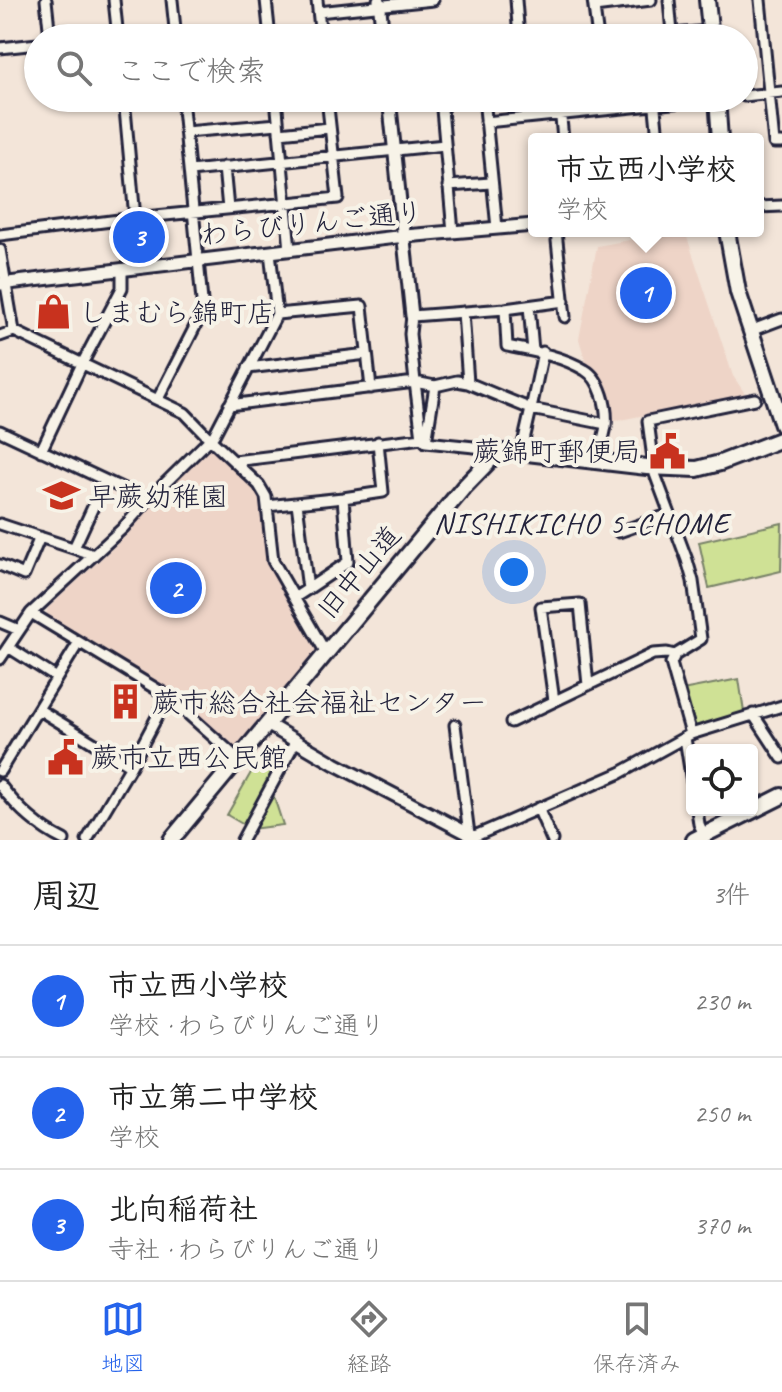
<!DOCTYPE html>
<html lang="ja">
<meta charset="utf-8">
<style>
:root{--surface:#fff;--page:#f2f2f2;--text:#222;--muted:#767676;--line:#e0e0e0;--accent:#2563eb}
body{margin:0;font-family:Caveat,"Klee One",sans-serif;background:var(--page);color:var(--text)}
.controls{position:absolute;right:24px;bottom:24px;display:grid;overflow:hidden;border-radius:8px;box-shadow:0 2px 6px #0004}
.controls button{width:72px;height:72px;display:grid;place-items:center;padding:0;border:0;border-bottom:2px solid var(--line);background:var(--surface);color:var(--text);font:40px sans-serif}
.you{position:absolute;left:514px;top:572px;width:28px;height:28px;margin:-20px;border:6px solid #fff;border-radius:50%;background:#1a73e8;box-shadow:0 0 0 12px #1a73e833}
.badge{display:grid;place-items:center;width:52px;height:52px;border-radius:50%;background:var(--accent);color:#fff;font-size:26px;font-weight:700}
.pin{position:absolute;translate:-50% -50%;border:4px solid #fff;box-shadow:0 2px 8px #0006}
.popup{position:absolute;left:528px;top:133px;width:236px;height:104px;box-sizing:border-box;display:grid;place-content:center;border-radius:8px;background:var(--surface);filter:drop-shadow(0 2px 6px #0005);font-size:26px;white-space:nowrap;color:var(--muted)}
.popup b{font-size:30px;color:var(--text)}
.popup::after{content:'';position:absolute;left:50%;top:100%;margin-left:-16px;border:16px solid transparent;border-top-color:var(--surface)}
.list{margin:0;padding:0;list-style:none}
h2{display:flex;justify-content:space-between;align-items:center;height:104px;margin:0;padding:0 32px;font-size:34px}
h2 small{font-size:26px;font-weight:400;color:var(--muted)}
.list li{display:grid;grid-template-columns:52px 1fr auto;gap:24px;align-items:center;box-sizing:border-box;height:112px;padding:0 32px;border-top:2px solid var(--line)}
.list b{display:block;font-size:30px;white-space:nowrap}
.list p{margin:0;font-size:26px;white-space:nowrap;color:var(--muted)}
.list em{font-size:26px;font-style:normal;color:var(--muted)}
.icon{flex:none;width:44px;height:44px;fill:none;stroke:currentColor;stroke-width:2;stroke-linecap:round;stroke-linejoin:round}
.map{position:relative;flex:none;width:782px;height:840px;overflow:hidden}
.search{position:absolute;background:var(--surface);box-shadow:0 2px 6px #0004;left:24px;right:24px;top:24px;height:88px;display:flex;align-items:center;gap:20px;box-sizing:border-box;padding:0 28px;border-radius:44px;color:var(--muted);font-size:30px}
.sheet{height:440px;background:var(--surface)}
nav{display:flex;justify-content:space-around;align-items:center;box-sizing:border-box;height:112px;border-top:2px solid var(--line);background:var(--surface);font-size:22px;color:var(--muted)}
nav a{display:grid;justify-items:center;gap:4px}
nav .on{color:var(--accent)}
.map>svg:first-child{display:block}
.built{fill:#eed4c7}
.green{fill:#cfe195;stroke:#788268;stroke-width:2}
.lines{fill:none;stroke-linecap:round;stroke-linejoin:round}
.minor-casing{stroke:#22223b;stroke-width:15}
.tertiary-casing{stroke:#22223b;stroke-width:17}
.primary-casing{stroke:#22223b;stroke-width:20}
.trunk-casing{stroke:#22223b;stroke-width:20}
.minor{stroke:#f7f3e8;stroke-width:9}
.tertiary{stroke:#f7f3e8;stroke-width:11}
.primary{stroke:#f7f3e8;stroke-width:14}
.trunk{stroke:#f7f3e8;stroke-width:14}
.labels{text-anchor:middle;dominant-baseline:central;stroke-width:8;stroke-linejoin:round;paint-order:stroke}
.street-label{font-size:28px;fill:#22223b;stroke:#f7f3e8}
.poi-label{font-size:28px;fill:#22223b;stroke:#f7f3e8;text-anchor:start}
.neighbourhood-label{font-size:30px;letter-spacing:2px;fill:#22223b;stroke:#f7f3e8}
</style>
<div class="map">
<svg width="782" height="840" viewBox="0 0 782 840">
<rect width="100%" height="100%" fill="#f3e5d9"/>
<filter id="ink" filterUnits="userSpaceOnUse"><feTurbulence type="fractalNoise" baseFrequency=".0125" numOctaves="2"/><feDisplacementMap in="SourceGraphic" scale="16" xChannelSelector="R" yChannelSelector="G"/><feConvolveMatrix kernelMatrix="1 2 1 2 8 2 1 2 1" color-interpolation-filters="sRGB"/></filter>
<g filter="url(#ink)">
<path class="built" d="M665,231h20l48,145 13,19 -136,27 -3,-23 -13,-27 -7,-6 -8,-27 18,-93 60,-11z
M212,446l47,48 7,66 54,90 -80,97 -6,2 -45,-39 2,-5 -9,-9h-7l-11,-9 -118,-72 2,-7 80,-74 16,-20z"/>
<path class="green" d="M782,523l-1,48 -72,17 -10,-46z
M739,679l5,33 -48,18 -14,-40z
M257,762l19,10 -6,13 13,40 -32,4 -24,-14z"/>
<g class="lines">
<defs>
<path id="minor" d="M46,0l4,38
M114,0l4,38
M172,0l4,38
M266,0l4,38
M317,0l4,38
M516,0l3,38
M593,0l5,38
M669,0l3,33
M760,0l14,143h8
M594,7l57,-7
M318,12l115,-12
M97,38l21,-2
M620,38l91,-7
M0,48l38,-4
M744,96l38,-4
M124,98l11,120
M276,98l14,152
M441,98l12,134
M484,98l13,130
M559,98l4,41
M654,98l4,41
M486,122l235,-24
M186,132l92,-8
M279,133l51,-5
M224,167l4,42
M190,171l255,-26
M448,186l43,-3
M758,207l24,-1
M556,231l9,86
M0,235l135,-17 203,-20 -11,-100
M0,250l14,81 171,82 24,25 50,47 7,12 7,64 53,92
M529,306l4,45
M505,309l2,37c26,5 55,10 78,24 16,9 23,38 21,56 -2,12 -6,24 -9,36
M277,314l85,-8 9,82
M750,331l32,-12
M0,336l14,-5
M543,352l-12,57 75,15
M248,368l119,-14
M468,383l63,26 -10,44
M158,399l45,-88 -21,-213
M229,405l186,-23 -5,-48 2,-18 93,-7 59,-8
M0,431l143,67 3,4
M422,438l-7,-56 20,4
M426,442l9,-56 22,-5 11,2 -5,-71
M41,451l41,-87 40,-76v-19
M234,461l188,-23 4,4 77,8
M267,506l76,-8 40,-6 -5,-50
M0,524l94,31
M619,532l51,-18
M74,548l31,-67
M0,565l24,10 16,-38
M308,589l40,-27 -5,-64
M294,598l14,-9 -11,-86
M31,613l137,83 70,63
M0,622l19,8
M8,647l49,31
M0,659l31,-46 92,-85 23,-26 68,-67 63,-121 -7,-62
M554,701l-13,-94 39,-3 8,81
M38,709l93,57
M753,714l29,44
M511,722l142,-68 14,-1 8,2
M455,725l14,109 6,2 145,-63 71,-39 91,-28
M691,734l-20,-71 4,-8 26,-16 -8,-58 -6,-21 -32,-86 -7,-53 107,-22
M685,738l7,44
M0,771l79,-129
M0,785c18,24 37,42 64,55
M538,808l14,32
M697,810l2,14 5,11
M87,840l44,-74 37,-70
M242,840l53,-98"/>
<path id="tertiary" d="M379,0l4,38
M389,98l23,218
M0,284l405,-48 129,-11
M267,724l68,40 134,70 1,6"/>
<path id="primary" d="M707,0l4,38
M717,98l3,41
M727,231l11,61 44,133
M171,840l293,-353 29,-30 8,-4 9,-2 137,16 50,2 23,-6 62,-24"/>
<path id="trunk" d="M694,840l88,-44"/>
</defs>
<use href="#minor" class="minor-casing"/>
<use href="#tertiary" class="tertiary-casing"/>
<use href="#primary" class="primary-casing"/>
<use href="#trunk" class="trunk-casing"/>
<use href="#minor" class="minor"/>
<use href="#tertiary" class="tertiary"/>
<use href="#primary" class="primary"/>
<use href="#trunk" class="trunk"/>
</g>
</g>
<defs>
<symbol id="shop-bare" viewBox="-9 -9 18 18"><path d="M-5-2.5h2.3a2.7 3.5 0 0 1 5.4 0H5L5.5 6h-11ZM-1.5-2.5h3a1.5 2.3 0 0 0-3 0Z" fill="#c8321e" stroke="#f7f3e8" stroke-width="2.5" paint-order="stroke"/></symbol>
<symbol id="civic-bare" viewBox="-9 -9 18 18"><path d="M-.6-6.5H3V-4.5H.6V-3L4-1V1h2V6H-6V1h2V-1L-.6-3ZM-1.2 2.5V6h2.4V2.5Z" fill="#c8321e" stroke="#f7f3e8" stroke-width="2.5" paint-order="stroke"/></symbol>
<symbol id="school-bare" viewBox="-9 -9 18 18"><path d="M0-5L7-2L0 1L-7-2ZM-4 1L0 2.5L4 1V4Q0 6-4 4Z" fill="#c8321e" stroke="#f7f3e8" stroke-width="2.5" paint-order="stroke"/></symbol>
<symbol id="building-bare" viewBox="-9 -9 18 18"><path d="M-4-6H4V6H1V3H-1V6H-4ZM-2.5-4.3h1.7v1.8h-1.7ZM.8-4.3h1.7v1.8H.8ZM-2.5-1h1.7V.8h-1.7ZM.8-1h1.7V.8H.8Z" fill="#c8321e" stroke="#f7f3e8" stroke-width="2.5" paint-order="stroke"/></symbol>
</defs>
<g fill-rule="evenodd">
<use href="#shop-bare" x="28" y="286" width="51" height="51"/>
<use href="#civic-bare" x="642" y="426" width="51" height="51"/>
<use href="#school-bare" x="36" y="470" width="51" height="51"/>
<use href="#building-bare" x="100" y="676" width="51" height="51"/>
<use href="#civic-bare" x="40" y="732" width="51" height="51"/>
</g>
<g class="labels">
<g class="street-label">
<text transform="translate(312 223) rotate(-6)">わらびりんご通り</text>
<text transform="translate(359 572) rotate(-50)">旧中山道</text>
</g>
<g class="poi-label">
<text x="79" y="312">しまむら錦町店</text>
<text x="641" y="451" text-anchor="end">蕨錦町郵便局</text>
<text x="88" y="496">早蕨幼稚園</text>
<text x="152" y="702">蕨市総合社会福祉センター</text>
<text x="91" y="757">蕨市立西公民館</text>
</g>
<g class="neighbourhood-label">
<text x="582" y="523">NISHIKICHO 5-CHOME</text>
</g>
</g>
</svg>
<div class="controls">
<button><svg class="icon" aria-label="locate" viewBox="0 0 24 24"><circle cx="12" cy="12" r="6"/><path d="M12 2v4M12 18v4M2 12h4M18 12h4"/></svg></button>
</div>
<div class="you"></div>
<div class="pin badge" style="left:646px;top:293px">1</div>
<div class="popup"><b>市立西小学校</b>学校</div>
<div class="pin badge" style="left:176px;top:588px">2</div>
<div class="pin badge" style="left:139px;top:237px">3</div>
<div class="search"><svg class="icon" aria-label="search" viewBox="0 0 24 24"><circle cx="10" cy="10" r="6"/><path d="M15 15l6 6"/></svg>ここで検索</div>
</div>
<section class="sheet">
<h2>周辺<small>3件</small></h2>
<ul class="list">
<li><span class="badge">1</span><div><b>市立西小学校</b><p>学校 · わらびりんご通り</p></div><em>230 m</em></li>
<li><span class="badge">2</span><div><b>市立第二中学校</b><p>学校</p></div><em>250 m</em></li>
<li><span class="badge">3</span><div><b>北向稲荷社</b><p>寺社 · わらびりんご通り</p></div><em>370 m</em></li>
</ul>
</section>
<nav>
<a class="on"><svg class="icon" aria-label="map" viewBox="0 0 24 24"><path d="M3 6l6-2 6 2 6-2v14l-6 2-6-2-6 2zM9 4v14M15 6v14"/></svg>地図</a>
<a><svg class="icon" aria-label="directions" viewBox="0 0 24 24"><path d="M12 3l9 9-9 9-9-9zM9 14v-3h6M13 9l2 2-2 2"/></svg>経路</a>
<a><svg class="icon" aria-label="saved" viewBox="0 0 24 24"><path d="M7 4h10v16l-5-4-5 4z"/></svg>保存済み</a>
</nav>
